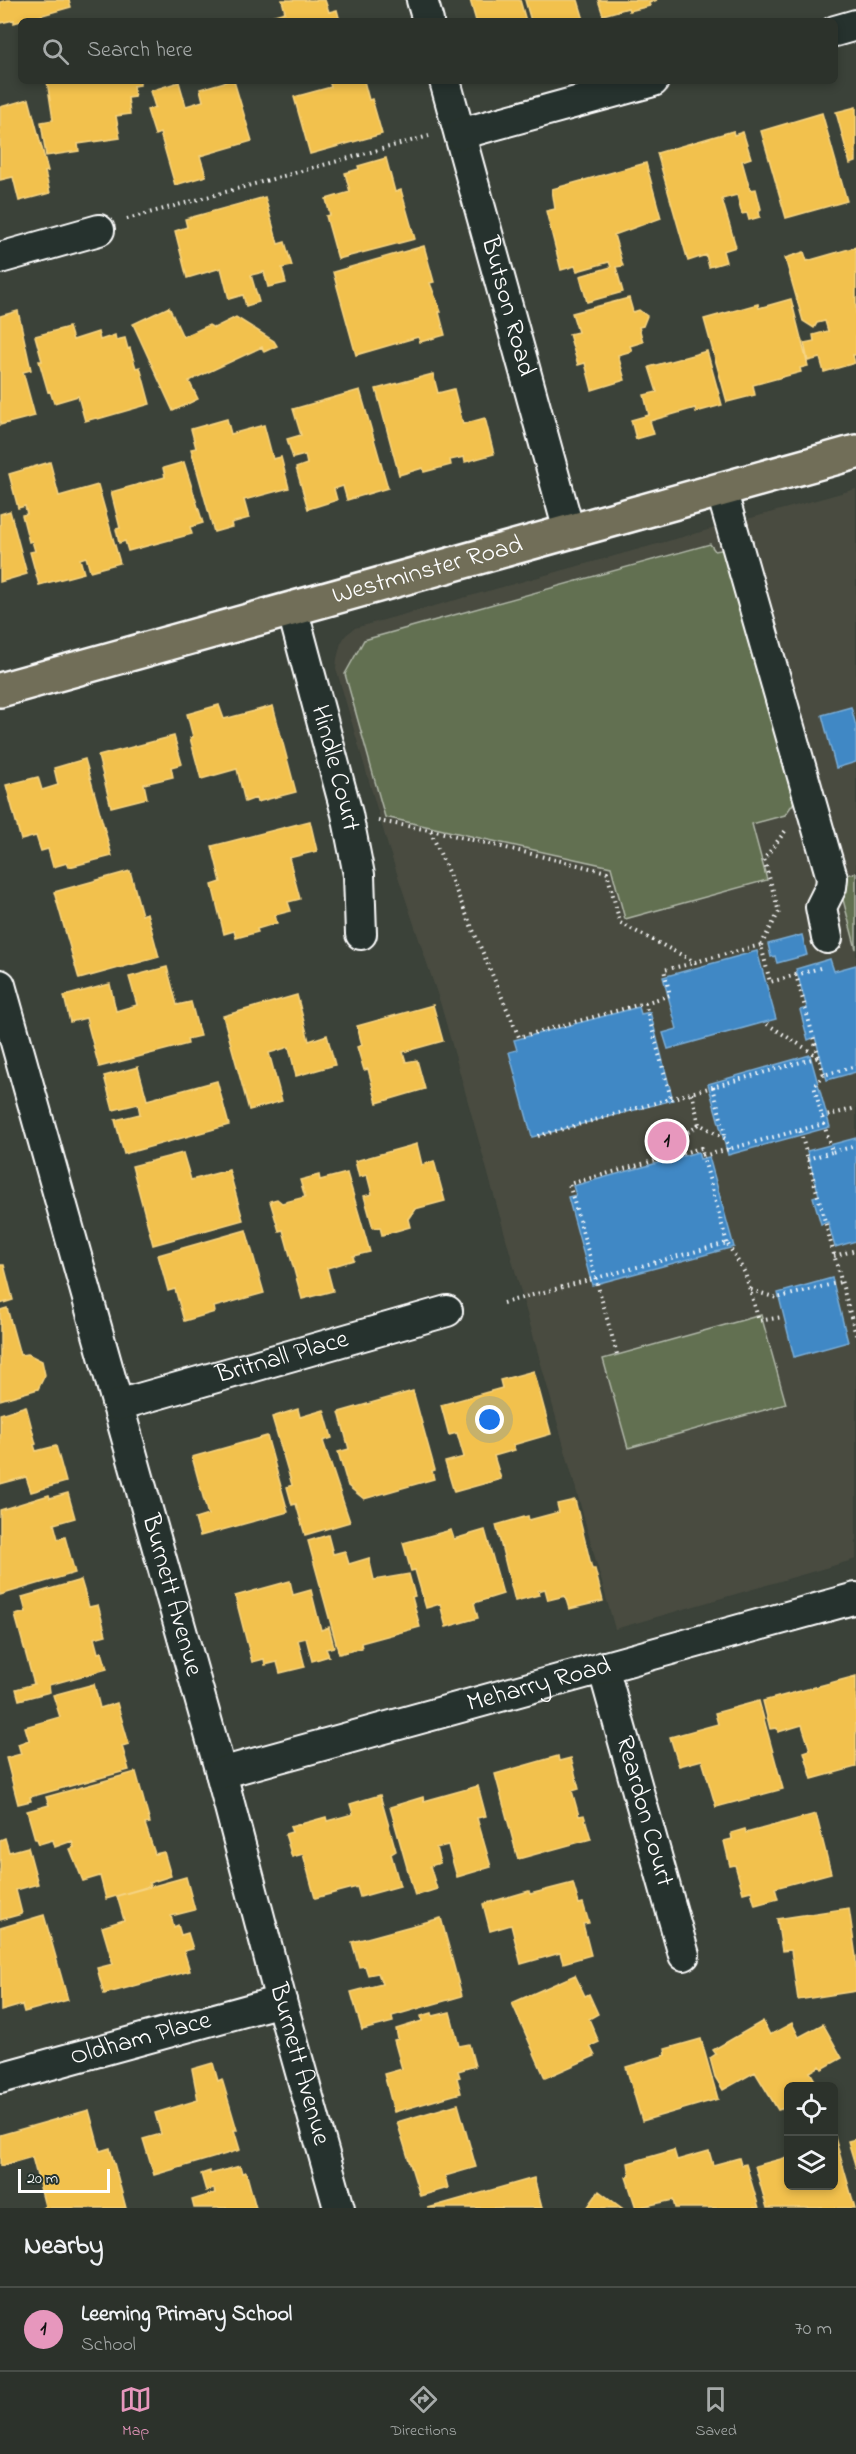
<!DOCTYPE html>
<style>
:root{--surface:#2c322b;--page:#343a33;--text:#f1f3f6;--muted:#a6aaa9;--line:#484d47;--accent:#e797bd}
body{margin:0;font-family:"Indie Flower",sans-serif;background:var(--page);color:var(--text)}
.controls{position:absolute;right:18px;bottom:18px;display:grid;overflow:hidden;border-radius:9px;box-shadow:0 3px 9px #0003}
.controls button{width:54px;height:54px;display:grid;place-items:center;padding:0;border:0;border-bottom:2px solid var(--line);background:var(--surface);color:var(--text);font:30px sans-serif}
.scale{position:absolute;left:18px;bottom:15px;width:92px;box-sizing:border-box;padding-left:6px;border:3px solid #fff;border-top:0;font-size:16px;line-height:21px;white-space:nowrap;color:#fff;-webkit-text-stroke:4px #26332d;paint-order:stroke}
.you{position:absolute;left:490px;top:1420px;width:21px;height:21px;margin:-15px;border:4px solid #fff;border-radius:50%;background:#1a73e8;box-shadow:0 0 0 9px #1a73e833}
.badge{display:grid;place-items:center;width:39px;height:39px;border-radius:50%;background:var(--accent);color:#111;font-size:20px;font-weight:700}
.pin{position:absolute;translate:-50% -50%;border:3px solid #fff;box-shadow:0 2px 6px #0006}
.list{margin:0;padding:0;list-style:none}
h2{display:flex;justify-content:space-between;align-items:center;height:78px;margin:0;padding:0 24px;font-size:26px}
h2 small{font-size:20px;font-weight:400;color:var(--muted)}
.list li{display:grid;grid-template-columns:39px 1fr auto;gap:18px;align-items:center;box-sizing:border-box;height:84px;padding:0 24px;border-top:2px solid var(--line)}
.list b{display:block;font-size:22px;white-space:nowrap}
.list p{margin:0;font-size:20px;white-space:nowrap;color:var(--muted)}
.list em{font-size:20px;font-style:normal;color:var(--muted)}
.icon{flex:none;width:33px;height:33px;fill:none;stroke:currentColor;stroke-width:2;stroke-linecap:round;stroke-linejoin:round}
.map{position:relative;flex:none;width:856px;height:2208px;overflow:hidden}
.search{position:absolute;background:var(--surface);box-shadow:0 3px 9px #0003;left:18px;right:18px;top:18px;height:66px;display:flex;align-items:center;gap:15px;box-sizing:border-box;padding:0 21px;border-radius:9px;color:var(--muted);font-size:22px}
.sheet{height:162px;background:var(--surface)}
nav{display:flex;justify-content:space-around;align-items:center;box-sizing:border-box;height:84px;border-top:2px solid var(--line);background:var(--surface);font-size:16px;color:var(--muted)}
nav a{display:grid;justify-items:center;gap:3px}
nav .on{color:var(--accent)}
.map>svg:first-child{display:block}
.built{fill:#4a4c41}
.green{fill:#626f51;stroke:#b0b7a8;stroke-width:1.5}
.homes{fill:#f2c14e;stroke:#f6d483;stroke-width:1.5}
.schools{fill:#3f88c5;stroke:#79acd6;stroke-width:1.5}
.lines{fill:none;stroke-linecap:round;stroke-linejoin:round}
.minor-casing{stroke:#fff;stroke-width:34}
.major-casing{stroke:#fff;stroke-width:38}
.path{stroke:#fff;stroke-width:4;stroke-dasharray:1.5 4.5;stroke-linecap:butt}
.minor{stroke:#26332d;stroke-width:30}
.major{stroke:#716e59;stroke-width:33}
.labels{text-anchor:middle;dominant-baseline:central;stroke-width:6;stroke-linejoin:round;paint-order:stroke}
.street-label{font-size:26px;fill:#fff;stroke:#26332d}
</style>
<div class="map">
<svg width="856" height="2208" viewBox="0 0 856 2208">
<rect width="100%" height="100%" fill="#3b4239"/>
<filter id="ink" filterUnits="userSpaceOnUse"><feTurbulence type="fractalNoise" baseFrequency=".0167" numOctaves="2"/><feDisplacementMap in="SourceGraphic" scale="12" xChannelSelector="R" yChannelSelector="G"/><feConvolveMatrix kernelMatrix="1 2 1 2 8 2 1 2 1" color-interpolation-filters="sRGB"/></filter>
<g filter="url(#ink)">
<path class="built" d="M856,489v1070l-241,70 -174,-624 -53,-159 -52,-178 1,-9 4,-16 5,-8 9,-7z"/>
<path class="green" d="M710,544l5,7 11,-2 69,252 -10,14 -33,9 15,56 -142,39 -14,-52 -226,-50 -40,-143 19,-34z
M856,873v76l-15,-57 4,-17z
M761,1315l25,89 -158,44 -25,-89z"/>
<path class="homes" d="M7,0h62l2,7 -57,16v-3l-14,3v-21z
M282,0h43l4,12 8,-2 3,11h-86l31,-9z
M470,0h50l6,21h-50z
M525,0h53l6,20 -53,1z
M598,0h59l-8,3 1,3 -21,5 -1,-3 -25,7z
M47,81h93v4l-7,1 2,11 -7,1 2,16 -14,2 4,22 -42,6 1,7 -33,5 -5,-34 12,-2z
M228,81h6l18,60 -52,15 6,20 -31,9 -15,-52 -5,2 -8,-25 8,-3 -5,-16 29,-9 7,24 17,-5 -3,-12z
M329,81h35l5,19 3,-1 10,35 -72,20 -16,-57 37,-10z
M29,99l19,72 -3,1 5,21 -31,8 -6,-24 -13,3v-73z
M856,107v55l-6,2 -14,-52z
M822,113l25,88 -61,17 -25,-87z
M733,131l1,4 9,-3 8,26 -9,3 8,29 6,-1 5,20 -2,2 1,6 -11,3 -2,-7 -5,1 -5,-19 -15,4 14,48 -13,4 3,11 -17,5 -3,-12 -18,6 -31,-108z
M386,158l9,34 6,-2 14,49 -77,20 -12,-43 4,-1 -4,-16 24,-7 -5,-19 14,-4 -1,-3z
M646,163l15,55 -47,17 9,31 -7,1 7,25 -36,10 -7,-26 31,-9 -2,-5 -32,9 -2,-5 -14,4 -15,-59 9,-2 -3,-20z
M265,197l13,47 7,-2 7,24 -10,2 4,15 -18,4 -4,-15 -13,3 8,27 -13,4 -3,-11 -14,4 -8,-31 -34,10 -12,-47 12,-4 -2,-8z
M424,246l10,36 -4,1 11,29h-2l6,23 -25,7 -2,-5 -62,18 -23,-83z
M856,247v108h-3l2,8 -31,9 -4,-14 -12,3 -4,-18 10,-2 -1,-6 15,-4 -3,-10 -8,2 -3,5 -11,-7 -18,-63 19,-6 3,9z
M629,298l4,14 6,-2 8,6 -4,10 -4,1 4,15 -13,4 2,5 -14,4 7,25 -33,10 -7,-27 -7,2 -9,-31 9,-2 -6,-19z
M791,299l17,67 -8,2 1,4 -48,13 2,10 -28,7 -23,-83 54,-15 1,4z
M169,307l14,30 26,-12 5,3 22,-11 38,24 3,5 -13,6 -2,-5 -73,34 9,18 -25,12 -40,-87z
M18,311l13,59 -8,2 12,44 -35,9v-109z
M69,327l4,13 25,-8 2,8 15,-5 1,5 9,-2 3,11 2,-1 6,20 4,-1 10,37 -52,15 -2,-1 -11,3 -7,-25 -24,7 -4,-12 -2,1 -9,-31h3l-7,-25z
M707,351l15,54 -26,7 -1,-4 -45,13 4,13 -18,5 -5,-19 18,-5 -5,-20 13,-3 -8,-25z
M433,374l5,19 16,-4 9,35 22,-6 9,36 -29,8 -1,-5 -14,3 1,5 -27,7 -1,-4 -24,7 -23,-86z
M360,390l28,98 -41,12 -4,-14 -9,3 3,11 -29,9 -12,-41 11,-4 -2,-9 -12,3 -6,-19 14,-4 -8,-26z
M227,419l4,15 33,-9 9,34 8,-2 8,31 -45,12 5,18 -18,5 1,4 -18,5 -23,-83 5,-1 -5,-19z
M50,462l9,34 39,-11 22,78 -30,8 -4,-14 -6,2 4,14 -45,12 -9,-33 5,-1 -3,-10 -3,1 -7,-27 5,-1 -2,-8 -7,2 -9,-34z
M184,462l19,61 -13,4 2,7 -64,17 -3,-10 -6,2 -3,-14 4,-1 -9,-36 54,-15 -2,-9z
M10,511l17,63 -27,8v-68z
M219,705l5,14 49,-13 23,86 -39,10 -1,-4 -11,4 -8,-33 -36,10 -11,-41 3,-1 -6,-23z
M174,736l8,28 -11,3 2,10 -29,7 3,14 -36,9 -13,-51z
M85,759l27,97 -43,11 -2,-4 -14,4 -5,-18 -7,2 -5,-15 -15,4 -15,-55 32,-8 4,13 16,-5 -4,-17z
M310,821l7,30 -28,7 11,41 -12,3 3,9 -16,4 2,8 -20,6 1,3 -22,6 -2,-7 -10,3 -12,-49 9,-3 -9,-36z
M130,871l12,44 5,-2 12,44 -80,22 -25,-87z
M167,967l10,38 14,-3 9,34 -13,3 1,5 -89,23 -13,-49 -16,4 -6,-26 46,-12 6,27 21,-6 -8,-28z
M297,995l12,46 18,-6 8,30 -39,11 -7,-29 -20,6 13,48 -33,9 -26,-94z
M433,1005l10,36 -40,11 3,10 11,-2 8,29 -48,14 -9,-34 -4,1 -7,-23 5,-2 -5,-19z
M138,1067l9,33 70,-19 12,44 -105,29 -9,-34 25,-6 -2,-10 -25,6 -9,-34z
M417,1144l5,21 12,-4 11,40 -30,8 -7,10 2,8 -28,8 -2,-8 -7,1 -9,-32 8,-2 -5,-19 -8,2 -4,-16z
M183,1153l8,27 38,-10 14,50 -90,25 -21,-79z
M347,1173l23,79 -17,4 1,4 -27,8 6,23 -31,8 -19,-69 -4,1 -9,-30 7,-2 5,4 23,-6 -5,-17 19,-5 1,5z
M246,1230l18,63 -50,14 1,5 -31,9 -9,-32 -7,2 -10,-36z
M0,1265h4l9,35 -13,4z
M7,1308l13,47 8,-1 14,7 3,14 -7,14 -38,11v-90z
M534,1371l17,63 -38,11 2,5 -21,6 7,23 -47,13 -9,-30 19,-5 -7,-24 -8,2 -8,-30 61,-17 -2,-8z
M413,1391l22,79 -3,1 2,8 -70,20 -16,-13 -10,-34 11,-3 -10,-37z
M26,1406l10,38 -2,1 2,6 20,-5 10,36 -35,10 -5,-15 -26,7v-70z
M298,1409l2,8 24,-7 8,28 -9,3 27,81 -45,13 -9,-31 -4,1 -5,-18 5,-2 -20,-68z
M267,1436l21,76 -88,24 -5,-17 13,-4 -16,-58z
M68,1493l7,25 -21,6 4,15 7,-2 10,36 -75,22v-85l49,-15 1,3z
M575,1500l17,69h3l8,32 -34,8 -4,-13 -17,4 -3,-11 -7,2 1,4 -24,6 -19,-76 32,-9 1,4 30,-8 -2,-8z
M451,1530l3,9 31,-9 18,64 -29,9 4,15 -32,9 -6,-23 -14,4 -11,-38 -4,1 -8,-28z
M328,1535l5,19 12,-3 4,13 20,-6 5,22 35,-6 6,22 -3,1 8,30 -59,16 1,5 -23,6 -31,-113z
M81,1580l8,27 9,-2 8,30 -12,3 4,15 4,-1 5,17 -58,16 1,7 -31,8 -3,-11 18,-5 -19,-69 11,-3 -4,-15z
M290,1581l3,14 18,-5 10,40 8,-3 5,20 -8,2 3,7 -17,5 -6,-23 -8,2 7,27 -25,6 -3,-11 -12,3 -1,-6 -12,3 -17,-66z
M856,1676v91l-44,12 -8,-27 6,-2 -8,-25 -24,7 -1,-4 -7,1 -7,-28z
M94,1684l6,24 17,-5 12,41 -7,2 7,24 -99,27 1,4 -13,3 -12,-46 15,-4 -3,-10 11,-4 -4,-13 35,-10 -7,-22z
M759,1701l24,88 -67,18 -14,-47 -23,6 -9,-29 48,-13 -3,-11z
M558,1756l1,5 12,-3 8,31 -7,2 7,25 5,-1 7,24 -73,20 -23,-85z
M136,1772l14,51 -5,1 10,30 9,-2 7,24 -22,7 1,3 -44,13 -6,-23 -17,5 -13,-32 4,-2 -2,-6 -17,6 -2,-7 -14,4 -2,-5h-2l-8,-28 22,-6 -3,-8z
M478,1786l8,30 -9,2 14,49 -34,10 -9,-32 -12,3 4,15 -10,3 7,23 -22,7 -25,-89 33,-10 1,4z
M380,1795l16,56 -5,3 9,32 -40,11 -3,-10 -42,11 -12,-44 -11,3 -7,-23 7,-2 -2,-5 36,-10 1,4 26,-7 -3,-10z
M816,1814l15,59 -56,15 3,11 -23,6 -4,-14 -8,2 -8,-28 -5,1 -6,-25 8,-2 -1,-6 14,-4 1,4z
M5,1838l4,14 19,-5 10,37 -22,6 6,24 -22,6v-80z
M186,1877l9,33 -24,6 3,11 4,-2 3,10 7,-2 5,16 -9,2 6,20 -86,23 -7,-26 16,-4 -11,-37 22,-7 -7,-24z
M573,1883l6,21 4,-1 6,20 -6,1 8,31 -28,8 -3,-10 -39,11 -10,-39 -21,6 -7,-27 46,-13 1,3z
M849,1908l7,49v34l-58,9 -7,-50 -9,1 -5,-32z
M44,1915l24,85 -44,12 -2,-7 -21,6 -1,-83z
M441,1918l21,78 -70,20 1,6 -31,8 -11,-38 31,-8 -4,-11 -10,2 -3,-9 -6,1 -7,-25z
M575,1975l10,21 4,-2 9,20 -9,5 10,23 -9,4 5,10 -50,22 -33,-75z
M450,2012l9,34 10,-2 6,22 -17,5 2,6 -3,1 4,15 -67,19 -10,-38 18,-5 -8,-29 4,-1 -2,-10 26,-8 -1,-5 11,-3 1,3z
M763,2021l7,14 22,-12 7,14 24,-13 19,34 -20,11 -2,-3 -10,6 7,12 -4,2h-25v21l-10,3 -23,-38 -32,18 -8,-13 -5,-19 6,-4 -3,-4z
M701,2039l17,60 -76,22 -16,-54 40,-12 -1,-6z
M213,2063l5,18 4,-2 15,51h-3l6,20 -86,25 -11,-36 18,-5 -6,-21 43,-13 -6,-31z
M458,2104l18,63 -31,9 3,12 -28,8 -23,-74z
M89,2110l11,41 10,-3 16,60h-84l3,-2 -13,-49 -32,9v-31z
M834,2134l21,74h-88l-12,-42 33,-9v29h46z
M856,2139v29l-8,-27z
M674,2150l3,10 32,-9 4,14 26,-7 2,7 5,-1 13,44h-84l-2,-8 -37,8 -10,-31 4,-1 -2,-13z
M240,2166l2,7 4,-1 10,36h-62l-2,-8 23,-7 -1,-4 -8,2 -5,-17 9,-3v3z
M534,2178l8,30h-114z
M599,2191l23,17h-35z"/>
<path class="schools" d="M851,707l5,19v36l-20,6 -14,-53z
M802,935l5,20 -30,8 -2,-7 -4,1 -3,-13z
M757,951l19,68 -108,30 -5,-16 14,-4 -14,-52z
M830,959l4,12 22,-6v107l-29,8 -12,-43 -7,3 -8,-30 7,-2 -11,-39z
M639,1007l2,7 9,-2 23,88 -141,37 -23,-85 8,-2 -3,-10z
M810,1055l20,72 -102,28 -20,-71z
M856,1138v103l-21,6 -7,-25 -7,2 -8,-27 6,-2 -12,-44z
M698,1152l2,7 9,-2 25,90 -142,38 -24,-88 8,-2 -3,-9z
M832,1278l16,64 -54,15 -16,-64z"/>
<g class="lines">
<defs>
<g id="minor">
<path d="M422,0l6,21"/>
<path d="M835,31l21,-6"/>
<path id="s1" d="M445,81l124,450"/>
<path d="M460,134l193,-53"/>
<path d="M0,258l99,-28"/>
<path d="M721,489l111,389 -1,9 -10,20 6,31"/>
<path id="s2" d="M292,608l55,206 12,61 2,59"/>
<path id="s3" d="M0,985l221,788 60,228 58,207"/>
<path id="s4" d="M118,1405l329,-94"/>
<path id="s5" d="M603,1667l81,288"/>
<path id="s6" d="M221,1773l635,-175"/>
<path id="s7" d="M0,2078l281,-77"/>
</g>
<g id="major">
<path id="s8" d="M0,690l856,-238"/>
</g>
</defs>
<use href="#minor" class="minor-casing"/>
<use href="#major" class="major-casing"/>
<path class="path" d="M127,219l302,-83
M378,821l52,9 89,207 126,-34 26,95
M431,830l176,42 13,51 75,39 66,-17 9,37 26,-7
M761,945l18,-33 -15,-53 22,-29
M820,968l-24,7 28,100 32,-9
M645,1003l25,-8 -6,-25 30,-7
M767,1024l52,33
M713,1087l13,51
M692,1093l7,31 27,15 3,10
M822,1117l34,-9
M824,1124l8,28 24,-6
M800,1130l24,-6 -10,-38 10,-11
M538,1136l281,-79
M668,1157l-6,-21c18,-5 23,2 37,-12
M807,1159l25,-7
M727,1243l-24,-87 97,-26 56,205
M834,1256l22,-6
M751,1290l26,8 64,-16
M503,1303l224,-60 18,30 14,48 23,-4
M617,1354l-48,-170 132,-36 2,8"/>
<use href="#minor" class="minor"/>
<use href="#major" class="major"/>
</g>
</g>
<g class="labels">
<g class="street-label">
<text stroke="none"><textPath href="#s1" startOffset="234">Butson Road</textPath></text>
<text stroke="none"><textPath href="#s8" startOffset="444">Westminster Road</textPath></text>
<text stroke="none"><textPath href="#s2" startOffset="166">Hindle Court</textPath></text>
<text stroke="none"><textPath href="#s4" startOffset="171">Britnall Place</textPath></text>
<text stroke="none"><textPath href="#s3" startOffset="634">Burnett Avenue</textPath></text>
<text stroke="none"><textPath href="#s6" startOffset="330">Meharry Road</textPath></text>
<text stroke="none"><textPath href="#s5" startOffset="150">Reardon Court</textPath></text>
<text stroke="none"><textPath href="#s7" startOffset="146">Oldham Place</textPath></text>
<text stroke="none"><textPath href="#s3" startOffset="1120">Burnett Avenue</textPath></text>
</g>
</g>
</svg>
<div class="controls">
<button><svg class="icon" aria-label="locate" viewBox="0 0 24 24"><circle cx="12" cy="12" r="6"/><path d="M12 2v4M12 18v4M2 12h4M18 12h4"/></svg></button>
<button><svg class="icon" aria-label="layers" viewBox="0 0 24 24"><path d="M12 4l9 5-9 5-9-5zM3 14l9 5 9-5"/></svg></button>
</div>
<div class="scale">20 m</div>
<div class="you"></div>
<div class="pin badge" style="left:667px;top:1141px">1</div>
<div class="search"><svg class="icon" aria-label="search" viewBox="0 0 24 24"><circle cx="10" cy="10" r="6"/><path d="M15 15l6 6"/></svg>Search here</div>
</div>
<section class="sheet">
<h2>Nearby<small></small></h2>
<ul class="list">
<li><span class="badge">1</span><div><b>Leeming Primary School</b><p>School</p></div><em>70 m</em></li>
</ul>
</section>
<nav>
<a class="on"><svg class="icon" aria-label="map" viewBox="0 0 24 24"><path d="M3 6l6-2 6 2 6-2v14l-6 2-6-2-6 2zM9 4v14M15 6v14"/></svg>Map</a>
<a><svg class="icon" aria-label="directions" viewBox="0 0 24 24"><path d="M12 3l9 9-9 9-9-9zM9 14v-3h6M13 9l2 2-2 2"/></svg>Directions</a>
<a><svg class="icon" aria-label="saved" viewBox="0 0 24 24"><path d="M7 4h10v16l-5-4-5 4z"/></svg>Saved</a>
</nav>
